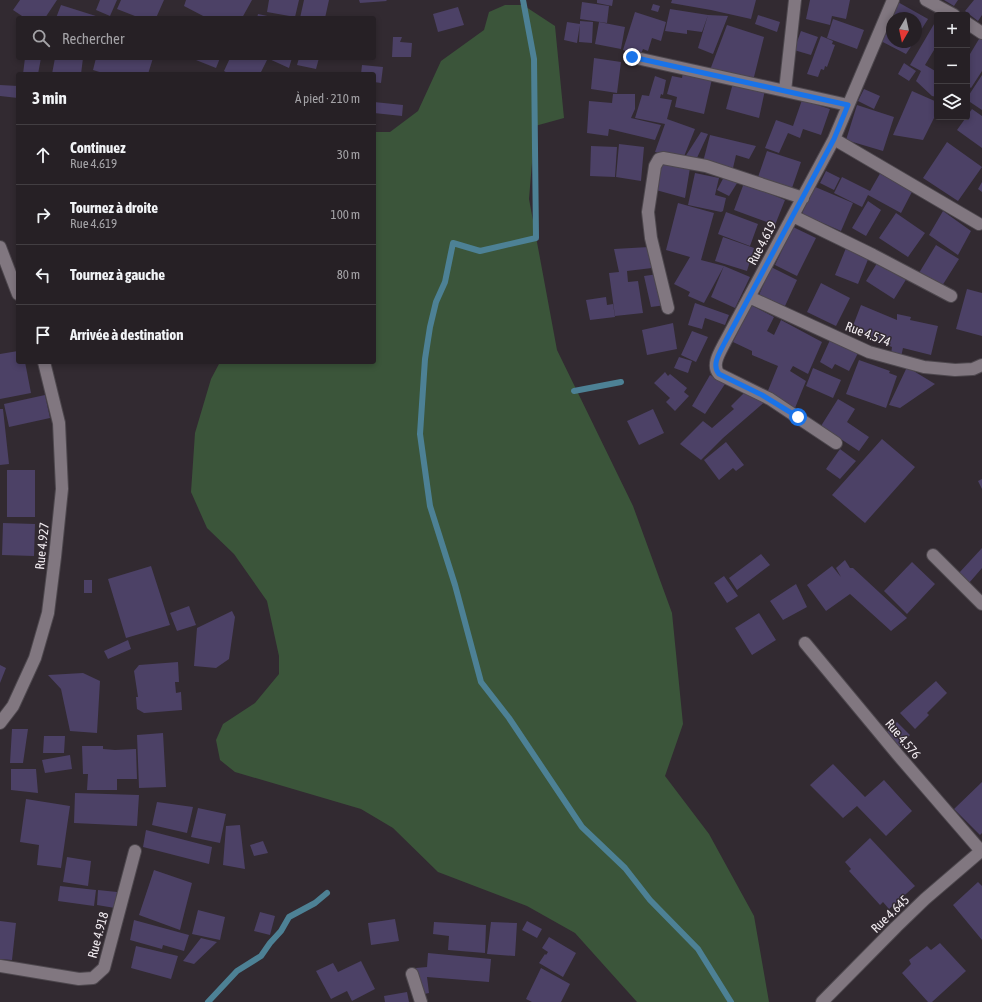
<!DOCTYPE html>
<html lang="fr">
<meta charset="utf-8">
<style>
:root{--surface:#262025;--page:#2e282d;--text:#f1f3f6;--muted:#a4a3a7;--line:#423e42}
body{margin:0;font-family:"Asap Condensed",sans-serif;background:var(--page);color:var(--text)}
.controls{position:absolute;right:12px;top:12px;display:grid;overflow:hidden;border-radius:4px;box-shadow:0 2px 6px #0003}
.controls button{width:36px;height:36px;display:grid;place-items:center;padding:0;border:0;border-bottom:1px solid var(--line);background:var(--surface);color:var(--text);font:20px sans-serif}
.compass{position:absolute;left:886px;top:12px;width:36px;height:36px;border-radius:50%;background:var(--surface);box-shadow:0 2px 6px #0003;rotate:189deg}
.stop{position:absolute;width:12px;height:12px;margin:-9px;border:3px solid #1a73e8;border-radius:50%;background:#fff}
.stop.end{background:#1a73e8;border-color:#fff;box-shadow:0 1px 4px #0008}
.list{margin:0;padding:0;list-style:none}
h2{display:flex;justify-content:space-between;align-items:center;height:52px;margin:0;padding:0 16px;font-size:17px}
h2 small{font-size:13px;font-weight:400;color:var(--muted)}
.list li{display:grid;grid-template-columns:26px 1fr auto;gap:12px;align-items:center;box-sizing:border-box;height:60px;padding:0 16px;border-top:1px solid var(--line)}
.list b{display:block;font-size:15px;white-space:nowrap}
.list p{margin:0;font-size:13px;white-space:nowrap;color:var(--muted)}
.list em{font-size:13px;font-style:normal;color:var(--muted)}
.icon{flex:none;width:22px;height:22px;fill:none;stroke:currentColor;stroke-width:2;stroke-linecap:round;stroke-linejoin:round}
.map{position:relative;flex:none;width:982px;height:1002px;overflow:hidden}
.search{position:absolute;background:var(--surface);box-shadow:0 2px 6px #0003;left:16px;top:16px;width:360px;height:44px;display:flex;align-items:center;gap:10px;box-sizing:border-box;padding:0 14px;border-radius:4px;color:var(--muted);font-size:15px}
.panel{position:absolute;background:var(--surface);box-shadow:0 2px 6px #0003;left:16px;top:72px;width:360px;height:292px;border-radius:4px}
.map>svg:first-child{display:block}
.green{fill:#3b553a}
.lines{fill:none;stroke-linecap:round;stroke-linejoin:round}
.stream{stroke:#4d8195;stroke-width:6}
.building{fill:#4c4166}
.minor-casing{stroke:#4d474d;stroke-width:14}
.minor{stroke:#817780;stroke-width:12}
.route{stroke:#1a73e8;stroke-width:5}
.labels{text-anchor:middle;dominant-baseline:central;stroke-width:3;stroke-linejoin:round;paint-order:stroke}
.street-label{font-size:13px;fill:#f3edf2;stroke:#322a31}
</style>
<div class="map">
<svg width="982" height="1002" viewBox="0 0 982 1002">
<rect width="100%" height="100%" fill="#322a31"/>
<path class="green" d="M505,5h18l32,21 9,92 -29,8 -6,73 28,151 76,156 39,107 11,111 -18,52 44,58 45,82 15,86h-132l-62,-69 -48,-27 -89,-34 -45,-44 -32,-19 -126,-37 -15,-12 -4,-20 7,-16 32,-21 24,-29v-18l-12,-55 -33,-47 -27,-26 -16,-36 4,-59 16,-54 9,-17h154v-230h16l28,-21 23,-50 43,-31 5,-18z"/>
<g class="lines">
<path class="stream" d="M523,0l11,59 2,179 -56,13 -27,-8 -8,39 -9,20 -6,25 -5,32 -5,75 10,72 25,79 26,97 28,36 73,109 43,41 25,32 48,49 33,53
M574,391l47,-9
M208,1002l29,-31 24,-15 9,-13 11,-12 8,-14 26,-14 12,-10"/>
</g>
<path class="building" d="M20,0h37l-12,18h-20l-12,-8z
M100,0h17l-7,16 -14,-6z
M121,0h43l-8,18h-16l-23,-9z
M186,0h66l-10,18h-35l-23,-12z
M269,0h30l-4,17 -28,-5z
M304,0h25l-4,18h-25z
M359,0h27l1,1 -27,2z
M597,0h16l-1,6 -15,-3z
M672,0h84l-5,19 -40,-9 -40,-7z
M810,0h40l-4,19 -14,-3 -2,9 -24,-6z
M944,0h14l-4,6z
M974,0h8v15l-4,6 -13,-10z
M896,1l32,18 -12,19v-20h-24v24h22l-8,12 -29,-15z
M582,2l27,4 -2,17 -27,-4z
M653,4l7,2 -2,6 -7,-2z
M61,5l38,12v1h-43z
M458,7l6,18 -26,7 -5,-18z
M670,9l38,6 -6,17 -15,-2v4l-22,-3z
M635,12l31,10 -5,19 -9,-3 -4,13 -5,-2 -3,7 -17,-6z
M258,14l14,3v1h-15z
M708,15l20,1 -15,38 -15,-6z
M758,15l22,7 -3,10 -22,-8z
M833,19l31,11 -7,19 -30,-11z
M937,19v26l-12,20 12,7v25l-5,-1 -16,-15 5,-10 -11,-6z
M580,21l13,1 -1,21 -13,-1z
M567,22l13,2 -3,19 -13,-3z
M599,22l26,5 -4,22 -26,-5z
M727,25l37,12 -11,44 -43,-11z
M801,31l17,6 -7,18 -17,-5z
M982,34v37l-11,17 -4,-3v-26z
M821,36l12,5 -1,3 3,1 -8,22 -2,-1 -1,4 -3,-1 -3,8 -11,-3z
M393,37h9l-2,5 12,1 -1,14h-19z
M25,58h16l-3,16h-15z
M55,58h28l-2,16h-29z
M96,58h57l-5,16h-42l-13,-4z
M191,58h29l-4,10z
M230,58h32l5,2 -7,14h-31l-5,-3z
M267,58h25l-3,10z
M299,58h20l-3,11 -19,-4z
M594,58l27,4 -4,31 -26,-4z
M904,63l12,8 -7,10 -11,-7z
M362,65l21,2 -2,16 -7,-1v-8h-13z
M683,72l29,7 -8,35 -29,-7 2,-10 -10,-3 5,-18 10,2z
M982,75v35l-15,-10v-2z
M655,76l11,4 -3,15 -2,-1 -1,4 12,2 -5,19 28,10 -12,30 -28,-7 10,-28 -30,-6 7,-23 7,1z
M733,83l32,7 -6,28 -33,-9z
M0,85l18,1v12l-18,-2z
M864,89l16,7 -6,13 -16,-8z
M912,91l25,11v10l-14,28 -30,-5z
M613,94h22v15l-4,9 30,7 -6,15 -46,-11 -1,7 -21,-3 2,-32 23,2z
M802,100l28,9 -9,26 -18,-6 -3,9 -12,-5 -9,20 -14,-5 11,-28 17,6z
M374,102l29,3 -1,11 -28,-3z
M857,105l37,12 -11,34 -37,-11z
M972,109l10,7v32l-25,-18z
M701,132l7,2 -12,26 -11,-3z
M710,135l46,11 -7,13 -13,-4 -3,13 -30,-6z
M947,142l35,25 -24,34 -35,-23z
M619,144l25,3 -3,34 -25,-4z
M591,146l26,1 -2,30 -25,-1z
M767,151l34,11 -9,26 -34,-11z
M660,161l30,7 -5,30 -29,-8z
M882,170l32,18 -13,25 -33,-18 -6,12 -28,-14 8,-16 28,14z
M826,171l14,7 -6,12 -14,-7z
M695,173l24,5 -4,17 11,3 -3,13 -2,1 -33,-7z
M725,175l14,5 -10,16 -12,-6z
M982,182v10l-4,-3z
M744,183l41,17 -10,25 -41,-15z
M813,186l40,17 -12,28 -39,-17z
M868,201l13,9 -15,26 -14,-8z
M678,203l36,10 -13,47 23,6 -20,37 -16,-7 2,-4 -16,-8 16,-27 -24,-7z
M943,211l28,20 -13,24 -29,-20z
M726,212l32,12 -8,22 -32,-12z
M896,213l29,20 -17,24 -29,-19z
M793,227l23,11 -19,38 -22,-11z
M723,237l31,11 -7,23 -32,-10z
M936,245l23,14 -17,27 -23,-13z
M649,247l3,21 -25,3 1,11 10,-1 5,32 -28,3 -6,-43 10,-1 -5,-23z
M846,248l23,9 -11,27 -23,-9z
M879,260l28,18 -13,21 -28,-18z
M724,266l26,11 -15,31 -24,-11z
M771,267l26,13 -12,26 -26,-11z
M658,274l8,31 -15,2 -7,-31z
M821,283l29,15 -14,28 -29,-14z
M967,289l15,4v43l-26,-7z
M606,297l1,8 6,-1 2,13 -25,3 -4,-20z
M695,303l34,12 -4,10 -20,-7 -3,11 -14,-4z
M747,303l27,14 -7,14 7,4 7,-15 41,22 -14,32 -15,-8 -3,5 16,10 -11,27 -28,-15 11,-27 -26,-11v-4l-19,-9 12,-24 -3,-3z
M861,305l36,15v-6l14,3 -1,3 28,6 -7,29 -28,-7 -2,9 -10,-3 1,-7 -41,-16z
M673,323l4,26 -30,6 -5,-25z
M692,331l16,6 -12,25 -15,-7z
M830,340l28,13 -9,18 -14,-7 -3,5 -12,-7z
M18,351v11h7l6,31 -31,6v-45z
M679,357l13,4 -4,12 -14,-5z
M859,360l31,11 -1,2 8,3 -11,32 -40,-14z
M907,367l28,17 -35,24 -11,-3z
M813,368l28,12 -8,18 -27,-12z
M665,372l3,4 2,-2 17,14 -3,4 5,4 -14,15 -9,-9 4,-4 -16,-15z
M710,375l15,9 -20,30 -13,-8z
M747,390l21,9 -45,39 -22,22 -21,-16 23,-23 9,7 22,-19 -3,-3z
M45,395l5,23 -41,9 -5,-23z
M838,399l17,10 -8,13 22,15 -10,14 -38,-25z
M0,409h3l6,55 -9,1z
M653,409l11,24 -25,12 -12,-24z
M882,439l33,28 -50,56 -33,-28z
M726,442l18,23 -8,6 -3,-3 -14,12 -15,-20z
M840,449l16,12 -16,18 -14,-10z
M7,470h28v47h-28z
M982,479v10l-4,-8z
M3,523l32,1 -1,32 -32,-1z
M982,548v20l-13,15 -10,-10z
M761,554l9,11 -33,25 -8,-12z
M845,560l5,8h3l54,50 -16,13 -41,-37 -24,17 -19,-26 25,-19 9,11 -5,-9z
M912,562l23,22 -28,30 -23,-23z
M151,566l19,59 -44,13 -18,-59z
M724,576l14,20 -11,7 -13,-20z
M84,580h8v13h-8z
M796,584l11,23 -24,13 -13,-19z
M189,606l7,19 -19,6 -7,-18z
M232,611l3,6 -6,42 -13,9 -22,-2 3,-38z
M759,613l17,27 -24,15 -17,-27z
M128,640l3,9 -23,10 -4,-8z
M178,662l1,20h-4l1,11 5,-1 1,18 -38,3 -7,-4 -1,-12h2l-4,-26 5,-6z
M0,665l6,3 -6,15z
M83,673l17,8 -3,52 -27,-2 -9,-42 -13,-14z
M936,681l11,12 -20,20 2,2 -14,14 -15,-16z
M897,722l13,13 -12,13 -13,-14z
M12,729h16l-5,34h-13z
M163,733l3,54 -27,1 -2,-53z
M44,736h21l-1,17h-21z
M82,746h21v3l12,1 21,-1 1,30h-20v11h-30l1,-16h-5z
M70,755l2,14 -27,4 -3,-13z
M833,764l32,33 19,-17 28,31 -26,25 -29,-30 -14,12 -33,-33z
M11,769h25l2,24 -27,-3z
M982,782v51l-2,2 -26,-26z
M75,793l64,2 -2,31 -63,-3z
M26,799l44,7 -9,62 -24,-3 2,-20 -19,-3z
M157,802l36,5 -6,26 -35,-8z
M198,808l28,6 -6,29 -29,-6z
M240,825l5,44 -22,-4 3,-39z
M146,830l66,17 -3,17 -66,-17z
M870,838l45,48 -26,23 -6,-7 -3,3 -31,-34 2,-2 -6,-7z
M263,841l5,12 -14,3 -4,-11z
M67,857l24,4 -3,25 -25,-4z
M154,870l38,13 -12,47 -41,-15z
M978,882l4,4v54l-29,-35z
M60,886l36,4 -2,16 -36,-5z
M98,890l19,2 -2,16 -18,-3z
M198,910l27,7 -5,23 -28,-6z
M260,912l15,4 -5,19 -16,-4z
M395,919l4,22 -28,4 -3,-22z
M134,920l55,15 -5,16 -21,-6 -1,4 -32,-9z
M0,921l16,2 -4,37 -12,-1z
M527,921l15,8 -5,9 -15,-8z
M434,922l52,3 -1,28 -37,-3 1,-14 -16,-2z
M491,922l26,1 -2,33 -28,-2z
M549,937l27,16 -13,24 -24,-14 6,-9 1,1 2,-3 -6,-4z
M201,938l16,4 -23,22 -11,-3z
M940,943l26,28 -34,31h-4l-26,-29 9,-9 -2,-4 18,-14 4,4z
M136,946l42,10 -7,23 -40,-11z
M428,953l63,6 -2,23 -62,-5 2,16 -9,2 -4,-27 11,-1z
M361,961l14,28 -23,12 -5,-10 -16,8 -15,-28 17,-8 5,9z
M541,968l29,16 -9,18h-29l-6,-3z
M407,992l2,10h-24l-1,-6z"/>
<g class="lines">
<defs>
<path id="minor" d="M926,0l28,15
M967,23l15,10
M632,57l216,48
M785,91l10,-91
M834,139l145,85
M793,216l80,39 78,41
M0,247l18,47
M749,297l120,55 55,15 31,3 18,-1 9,-4
M668,308l-17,-70 -3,-26 7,-46 4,-7 4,-1 43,8 97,32
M836,443l-66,-44 -51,-25c-8,-9 1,-22 6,-32l109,-203 59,-139
M933,555l49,49
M805,643l93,112 83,96
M0,723l13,-17 22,-48 13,-45 7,-56 7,-68 -3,-66 -15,-61
M0,966l79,13 14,-1 11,-10 31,-117
M412,974l9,28
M822,1002l74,-75 29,-28 57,-49"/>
</defs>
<use href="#minor" class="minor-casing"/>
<use href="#minor" class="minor"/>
</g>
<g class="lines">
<path class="route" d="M632,57l216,48 -14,34 -109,203c-5,10 -14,23 -6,32l43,21 36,22"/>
</g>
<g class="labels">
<g class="street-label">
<text transform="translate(762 243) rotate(-62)">Rue 4.619</text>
<text transform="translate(868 334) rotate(21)">Rue 4.574</text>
<text transform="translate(42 546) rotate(-84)">Rue 4.927</text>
<text transform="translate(903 739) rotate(50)">Rue 4.576</text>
<text transform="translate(890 914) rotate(-44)">Rue 4.645</text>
<text transform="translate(98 935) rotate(-75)">Rue 4.918</text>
</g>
</g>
</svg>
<div class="controls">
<button>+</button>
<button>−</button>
<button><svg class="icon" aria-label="layers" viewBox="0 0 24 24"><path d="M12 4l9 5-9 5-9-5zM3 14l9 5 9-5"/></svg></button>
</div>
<svg class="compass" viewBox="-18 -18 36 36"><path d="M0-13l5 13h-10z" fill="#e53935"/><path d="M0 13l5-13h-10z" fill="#a4a3a7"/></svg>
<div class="stop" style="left:798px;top:417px"></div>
<div class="stop end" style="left:632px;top:57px"></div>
<div class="search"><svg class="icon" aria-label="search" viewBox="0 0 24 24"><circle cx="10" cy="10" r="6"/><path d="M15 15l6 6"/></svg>Rechercher</div>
<section class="panel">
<h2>3 min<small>À pied · 210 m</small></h2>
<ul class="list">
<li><svg class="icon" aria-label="ahead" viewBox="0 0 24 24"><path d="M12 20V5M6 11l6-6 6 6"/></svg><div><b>Continuez</b><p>Rue 4.619</p></div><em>30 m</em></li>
<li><svg class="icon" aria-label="right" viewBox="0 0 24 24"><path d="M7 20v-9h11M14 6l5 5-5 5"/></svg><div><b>Tournez à droite</b><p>Rue 4.619</p></div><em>100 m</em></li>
<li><svg class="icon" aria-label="left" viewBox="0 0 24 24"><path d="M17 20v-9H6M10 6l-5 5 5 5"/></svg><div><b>Tournez à gauche</b></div><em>80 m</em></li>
<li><svg class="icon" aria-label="arrive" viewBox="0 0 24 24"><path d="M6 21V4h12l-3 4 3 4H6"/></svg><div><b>Arrivée à destination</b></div></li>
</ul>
</section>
</div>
